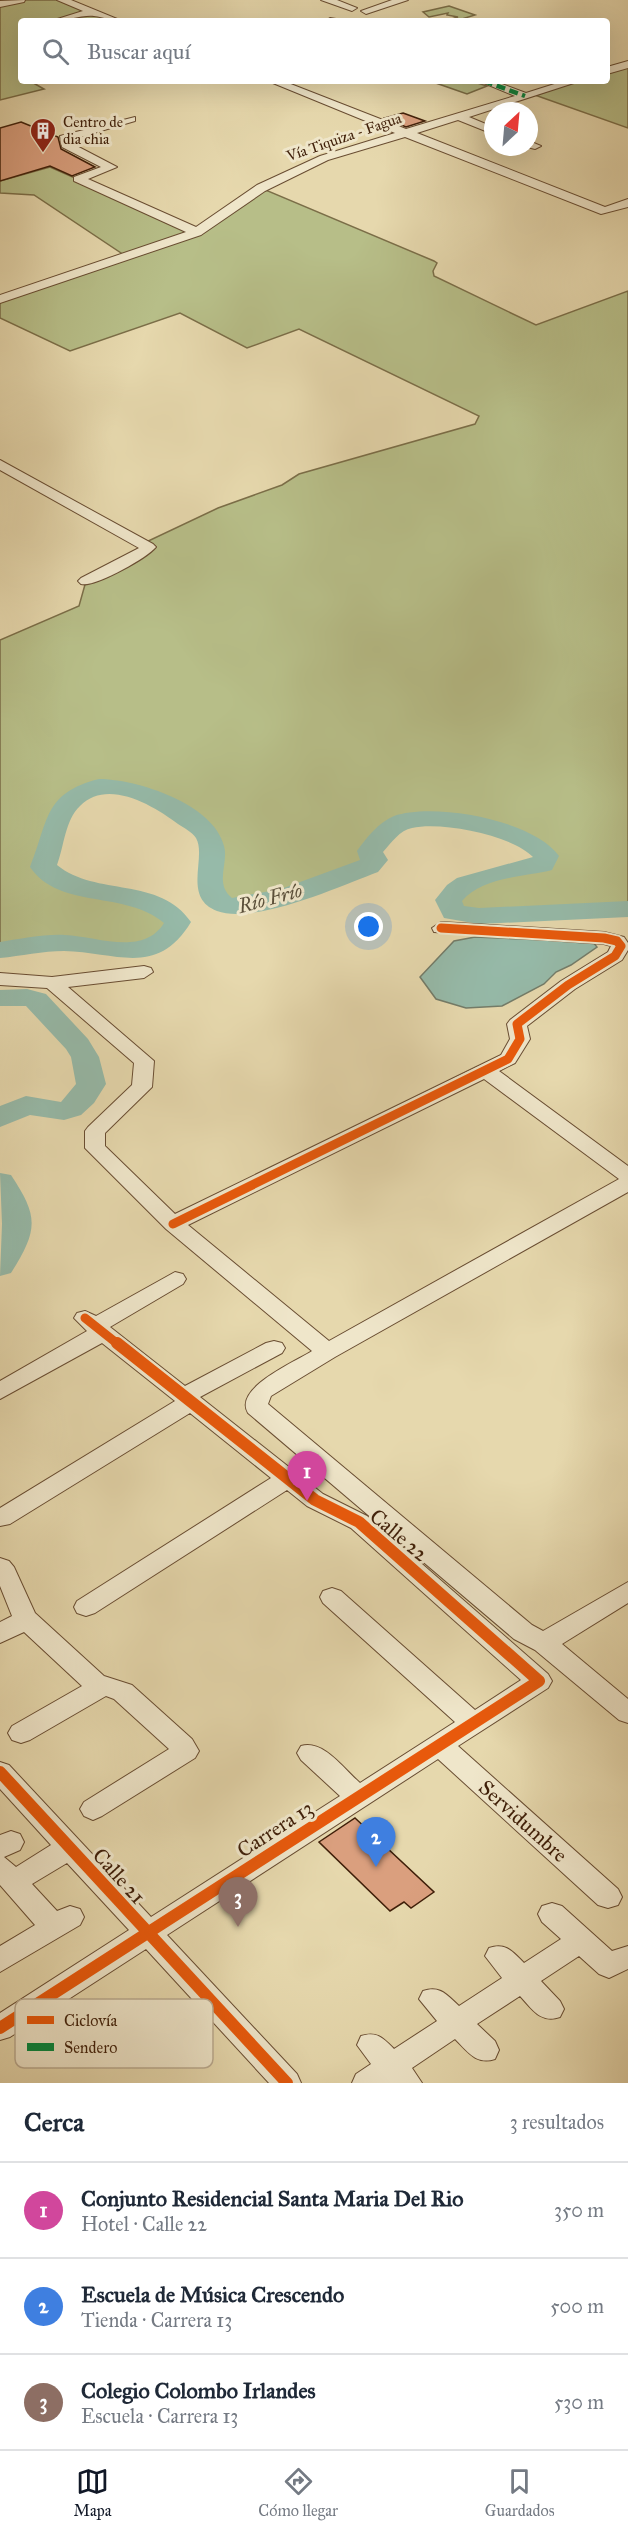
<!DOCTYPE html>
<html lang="es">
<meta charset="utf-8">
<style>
:root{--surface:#fff;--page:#f2f2f3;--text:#1f2937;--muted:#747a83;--line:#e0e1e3;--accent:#111827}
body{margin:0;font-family:"IM FELL Great Primer",serif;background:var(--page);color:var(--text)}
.compass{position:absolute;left:484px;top:102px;width:54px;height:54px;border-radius:50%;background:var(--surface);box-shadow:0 6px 24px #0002;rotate:26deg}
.you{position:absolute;left:369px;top:927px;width:21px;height:21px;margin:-15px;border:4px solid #fff;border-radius:50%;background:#1a73e8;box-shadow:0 0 0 9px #1a73e833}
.badge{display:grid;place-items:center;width:39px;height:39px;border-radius:50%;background:var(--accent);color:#fff;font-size:20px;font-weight:700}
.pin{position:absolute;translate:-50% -50px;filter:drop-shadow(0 2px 3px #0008)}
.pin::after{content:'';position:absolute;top:32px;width:21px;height:18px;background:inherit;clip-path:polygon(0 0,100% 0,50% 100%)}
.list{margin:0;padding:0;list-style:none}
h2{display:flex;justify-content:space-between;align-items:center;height:78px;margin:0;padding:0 24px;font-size:26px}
h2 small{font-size:20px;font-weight:400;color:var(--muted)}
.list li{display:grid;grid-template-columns:39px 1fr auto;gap:18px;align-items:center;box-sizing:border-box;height:96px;padding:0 24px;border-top:2px solid var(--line)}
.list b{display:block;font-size:22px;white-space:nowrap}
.list p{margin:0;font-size:20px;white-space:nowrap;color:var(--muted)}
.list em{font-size:20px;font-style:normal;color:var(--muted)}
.icon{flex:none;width:33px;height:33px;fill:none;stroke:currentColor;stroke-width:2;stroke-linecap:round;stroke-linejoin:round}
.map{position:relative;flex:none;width:628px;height:2083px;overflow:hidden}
.search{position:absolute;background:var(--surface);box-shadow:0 6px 24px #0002;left:18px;right:18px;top:18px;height:66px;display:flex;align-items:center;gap:15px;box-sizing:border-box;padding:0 21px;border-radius:6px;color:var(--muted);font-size:22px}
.sheet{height:366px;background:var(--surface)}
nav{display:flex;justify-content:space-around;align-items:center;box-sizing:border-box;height:84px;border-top:2px solid var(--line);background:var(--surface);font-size:16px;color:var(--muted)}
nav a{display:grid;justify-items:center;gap:3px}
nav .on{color:var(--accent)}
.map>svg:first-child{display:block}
.green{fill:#b7be88;stroke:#7b6e48;stroke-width:1.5}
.water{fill:#96baa9;stroke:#737c69;stroke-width:1.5}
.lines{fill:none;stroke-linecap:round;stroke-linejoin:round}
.canal{fill:#96baa9;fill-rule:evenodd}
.river{fill:#96baa9;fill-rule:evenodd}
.building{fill:#da9f7e;stroke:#3f1f09;stroke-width:1.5}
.minor-casing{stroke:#694d32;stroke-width:2}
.minor{fill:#efe6ca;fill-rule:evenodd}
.quiet{stroke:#00873e;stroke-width:4.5;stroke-dasharray:9 4.5;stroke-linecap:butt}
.cycleway-far1-casing{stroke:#efe6ca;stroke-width:13}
.cycleway-casing{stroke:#efe6ca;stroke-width:16}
.cycleway-far1{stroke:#e8590c;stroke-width:9}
.cycleway{stroke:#e8590c;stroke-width:12}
.labels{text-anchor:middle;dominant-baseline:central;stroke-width:6;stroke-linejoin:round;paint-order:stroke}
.far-poi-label{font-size:15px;fill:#3f1f09;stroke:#efe6ca;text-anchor:start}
.far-street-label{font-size:15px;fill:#3f1f09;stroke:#efe6ca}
.water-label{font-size:20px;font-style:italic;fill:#594e39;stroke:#efe6ca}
.near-street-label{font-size:21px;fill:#3f1f09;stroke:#efe6ca}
.key{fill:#efe6ca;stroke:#baaa90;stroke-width:1.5}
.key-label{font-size:16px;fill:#3f1f09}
</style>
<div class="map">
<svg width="628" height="2083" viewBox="0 0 628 2083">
<rect width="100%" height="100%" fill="#e6d8ad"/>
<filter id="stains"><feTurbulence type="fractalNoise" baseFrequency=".00333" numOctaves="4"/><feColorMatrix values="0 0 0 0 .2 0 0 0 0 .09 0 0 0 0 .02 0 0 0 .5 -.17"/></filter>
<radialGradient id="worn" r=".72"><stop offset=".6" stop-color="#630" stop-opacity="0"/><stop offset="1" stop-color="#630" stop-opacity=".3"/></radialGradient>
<path class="green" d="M20,0h42l55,21h-96v60h24l-10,3 9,5 -44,11v-96z
M449,6l26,9 -10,3 9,3h-29l13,-4 -11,-2 1,-2 -19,4 -6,-5z
M628,64v64l-96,-34 41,-13h34v-10z
M437,81h34l16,5 -20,8 -34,-12z
M50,167l147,65 64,-44 173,73 3,2 -4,8 1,5 102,49 92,-34v618l-149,7 -26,-4 -5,-12c18,-28 65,-27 95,-36l3,-8c-16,-28 -105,-40 -136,-36 -17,3 -28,19 -40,31l5,9 -6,6c-26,9 -133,55 -151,36 -3,-7 -8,-18 -9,-26 -1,-16 9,-21 -1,-39 -3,-7 -11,-11 -16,-15 -28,-23 -90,-54 -121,-22 -17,18 -18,46 -28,67 31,36 100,13 135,55 -19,46 -77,22 -113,21 -21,0 -44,5 -65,7v-310l79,-34 7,-25 57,-29 1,-9 74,-35 64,-23 17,-11 176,-50 4,-8 -180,-87 -52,19 -67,-35 -110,38 -70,-33v-19l124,-44 -90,-60 -34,-2v-12z"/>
<path class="water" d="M475,937l118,5 4,5 -26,18 -15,7 -12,12 -42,22 -36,2 -30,-9 -16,-22 34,-36z"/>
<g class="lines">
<path class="canal" d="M0,0h16l-16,5z"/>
<path class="river" d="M99,779c38,0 115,25 125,67 5,17 -10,38 8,52l49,-9 79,-29 -3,-9c9,-13 22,-29 37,-35 40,-14 140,4 165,40l-7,14c-28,7 -70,7 -90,31l2,5 15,2 149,-7v16l-149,7 -35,-6 -9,-18 12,-15 10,-7 76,-21c-21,-22 -92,-36 -121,-29 -12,2 -21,15 -29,24l5,8 -10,12c-37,14 -124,53 -161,39 -35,-13 -10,-54 -21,-73 -4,-6 -12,-10 -18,-14 -25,-19 -71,-46 -98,-18 -15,14 -16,41 -23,59 39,32 103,11 134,57 -34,56 -74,30 -127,29 -21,0 -43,5 -64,7v-16c21,-3 43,-8 65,-7 31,1 78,22 99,-12 -38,-33 -105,-13 -134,-56 19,-46 13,-74 69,-88z
M27,989l19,5 42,45 11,18 7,27 -12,19 -13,12 -17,5 -34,-5 -30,12v-21l26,-10 35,6 15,-18 -5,-27 -5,-8 -40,-43h-26v-16z
M0,1173l11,2c28,42 27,55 0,98l-11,3 2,-52z"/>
</g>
<path class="building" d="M403,113l22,8 -19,6 -21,-9z
M21,122l37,15 3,12 34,18 -23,9 -22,-10 -50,15v-53z
M355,1818l79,74 -23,16 -7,-6 -14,9 -71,-69z"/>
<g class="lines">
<defs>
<path id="minor" d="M25,0l-1,2 -24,5v-6z
M57,0h14l51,21c-11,0 -18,-4 -28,-5 -8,-2 -31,5 -43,5l32,-10z
M321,0h16l20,8 -5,3z
M392,0h16l-42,14 -5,-3z
M330,18l6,1 1,2h-12z
M628,61v7l-21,6v-7z
M268,81h15l123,48 109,-33 -36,-15h15l32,12 38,-12h16l-111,36 24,10v7l-35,-14 -41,13 188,74 23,-8v8l-27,7 -196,-77 -77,23 -63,31 -64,44 -201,68v-8l186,-63 -112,-51v-4l27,-10 -39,-20 -2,-11 75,-19v4l-65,19 1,3 46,24 -29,12 108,48 61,-42 63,-29 75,-23z
M529,141l12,5 -6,3 -8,-2h2z
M0,460l153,84 3,3c-9,11 -62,41 -75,37l-3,-3 3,-3 58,-30 -139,-78z
M441,922l163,10 20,5 4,6v7l-6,10 -47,29 -48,37 3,13 -15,24 -16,8 129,95v26l-293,165 -64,39 -3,8 264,221 11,6 85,-49v21l-66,41 66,55v24l-9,-3 -84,-70 -21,-11 -266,-226c-15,-25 47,-51 64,-62l-146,-122 -81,-81v-17l3,-4 44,-42 2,-22 -87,-75 -47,-3v-12l52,4 92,-11 7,2 2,4 -9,6 -76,9 86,74 -2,26 -47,46v13l70,68 326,-159 9,-16 -3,-15 3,-4 51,-39 47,-29 3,-6 -7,-2 -170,-12 -2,-4zM484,1079l135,100 -290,162 -141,-116z
M175,1272l8,2 3,5 -3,5 -73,43 75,59 81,-43 8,-2 8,2 3,5 -3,5 -82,44 123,97 44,22 181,158 4,7 -4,7 -90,58 160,143 4,8 -4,8 -10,3 -10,-3 -160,-146 -271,176 130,139 4,9h-32l-123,-134 -136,88 -10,3v-27l129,-83 -62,-67 -35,21 25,27 13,-5 10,3 4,8 -4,8 -80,47v-26l35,-21 -35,-40v-50l11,-4 9,3 4,8 -4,8 -16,7 12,10 35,-22 -51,-56v-27l9,3 142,152 189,-121 -39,-36 -4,-7 4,-7c22,-7 43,23 59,37l95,-61 -132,-119 -3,-6 3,-6 9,-3 9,3 134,119 46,-30 -170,-152 -44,-22 -20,-16 -192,123 -9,3 -9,-3 -3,-6 3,-6 194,-123 -81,-65 -180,111 -10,2v-18l175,-107 -73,-58 -102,56v-18l87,-50 -13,-13 3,-5 8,-2 11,5z
M0,1558l9,3 5,6 21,46 69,63 28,9 60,54 7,12 -4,7 -93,58 -9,4 -9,-4 -4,-7 4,-7 85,-53 -55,-50 -8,-3 -76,44 -9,3 -9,-3 -4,-7 4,-7 70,-40 -58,-54 -24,11v-21l12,-6 -12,-30z
M552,1903l10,3 50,45 16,-5v23l-19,9 -10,-4 -20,-18 -38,25 19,20 4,8 -4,8c-19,7 -28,-8 -40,-21l-43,28 18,17 4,9 -4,9c-19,6 -27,-7 -40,-20l-43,29 10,15h-70l4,-9 15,-10 -14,-19 4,-9c16,-5 22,2 33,13l43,-28 -18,-22 4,-8c17,-6 24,4 36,15l43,-28 -17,-22 4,-8c17,-6 24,4 35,15l37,-24 -19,-17 -4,-8 4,-8z"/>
</defs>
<use href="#minor" class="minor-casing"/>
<use href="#minor" class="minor"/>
<path class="quiet" d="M484,81l41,15"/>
<defs>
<path id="cycleway-far1" d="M173,1224l335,-165 12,-20 -3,-15 51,-39 47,-29 6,-10 -4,-5 -13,-3 -163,-10
M85,1318l34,27"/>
<path id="cycleway" d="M0,1772l287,311
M0,2028l539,-347 -180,-159 -44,-22 -198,-157"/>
</defs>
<use href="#cycleway-far1" class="cycleway-far1-casing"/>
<use href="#cycleway" class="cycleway-casing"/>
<use href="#cycleway-far1" class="cycleway-far1"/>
<use href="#cycleway" class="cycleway"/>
</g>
<defs>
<symbol id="building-pin" viewBox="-11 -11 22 30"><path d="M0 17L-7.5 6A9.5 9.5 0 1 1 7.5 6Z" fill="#8f2418" stroke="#efe6ca"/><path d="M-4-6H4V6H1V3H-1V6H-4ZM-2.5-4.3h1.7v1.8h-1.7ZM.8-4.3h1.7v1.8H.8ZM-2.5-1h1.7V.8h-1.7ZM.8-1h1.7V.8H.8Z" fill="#fff"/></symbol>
</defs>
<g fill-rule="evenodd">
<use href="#building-pin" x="28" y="116" width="30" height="40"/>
</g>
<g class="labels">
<g class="far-poi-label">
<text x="63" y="122">Centro de<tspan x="63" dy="17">dia chia</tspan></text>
</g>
<g class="far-street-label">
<text transform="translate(344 137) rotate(-19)">Vía Tiquiza - Fagua</text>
</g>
<g class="water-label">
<text transform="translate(270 898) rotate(-15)">Río Frío</text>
</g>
<g class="near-street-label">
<text transform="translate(399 1535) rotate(40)">Calle 22</text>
<text transform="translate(523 1821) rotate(42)">Servidumbre</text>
<text transform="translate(275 1829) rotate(-33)">Carrera 13</text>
<text transform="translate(119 1876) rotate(48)">Calle 21</text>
</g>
</g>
<rect x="15" y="1999" width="198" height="69" rx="9" class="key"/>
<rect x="27" y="2016" width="27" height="8" fill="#e8590c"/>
<rect x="27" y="2043" width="27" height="8" fill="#00873e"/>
<g class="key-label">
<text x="64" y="2026">Ciclovía</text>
<text x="64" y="2053">Sendero</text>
</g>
<rect width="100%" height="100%" filter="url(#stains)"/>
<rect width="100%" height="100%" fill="url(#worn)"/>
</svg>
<svg class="compass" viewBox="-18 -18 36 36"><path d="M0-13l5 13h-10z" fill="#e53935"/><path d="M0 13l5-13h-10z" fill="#747a83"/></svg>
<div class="you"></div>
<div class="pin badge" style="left:307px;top:1501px;background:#d1479c">1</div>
<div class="pin badge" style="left:376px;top:1867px;background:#3f7fe0">2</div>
<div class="pin badge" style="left:238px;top:1927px;background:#8d6e63">3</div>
<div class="search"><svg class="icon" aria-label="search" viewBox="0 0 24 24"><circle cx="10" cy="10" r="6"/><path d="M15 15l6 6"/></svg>Buscar aquí</div>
</div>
<section class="sheet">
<h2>Cerca<small>3 resultados</small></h2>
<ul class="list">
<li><span class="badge" style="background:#d1479c">1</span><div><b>Conjunto Residencial Santa Maria Del Rio</b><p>Hotel · Calle 22</p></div><em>350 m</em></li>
<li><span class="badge" style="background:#3f7fe0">2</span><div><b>Escuela de Música Crescendo</b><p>Tienda · Carrera 13</p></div><em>500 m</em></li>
<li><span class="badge" style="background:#8d6e63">3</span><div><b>Colegio Colombo Irlandes</b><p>Escuela · Carrera 13</p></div><em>530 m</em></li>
</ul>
</section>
<nav>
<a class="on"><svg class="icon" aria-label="map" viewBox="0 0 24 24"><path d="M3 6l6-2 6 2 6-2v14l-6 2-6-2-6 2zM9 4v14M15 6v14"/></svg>Mapa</a>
<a><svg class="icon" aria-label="directions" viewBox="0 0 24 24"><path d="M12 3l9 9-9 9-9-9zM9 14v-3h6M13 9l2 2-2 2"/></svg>Cómo llegar</a>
<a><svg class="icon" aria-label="saved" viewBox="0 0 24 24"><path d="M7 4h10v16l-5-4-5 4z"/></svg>Guardados</a>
</nav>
